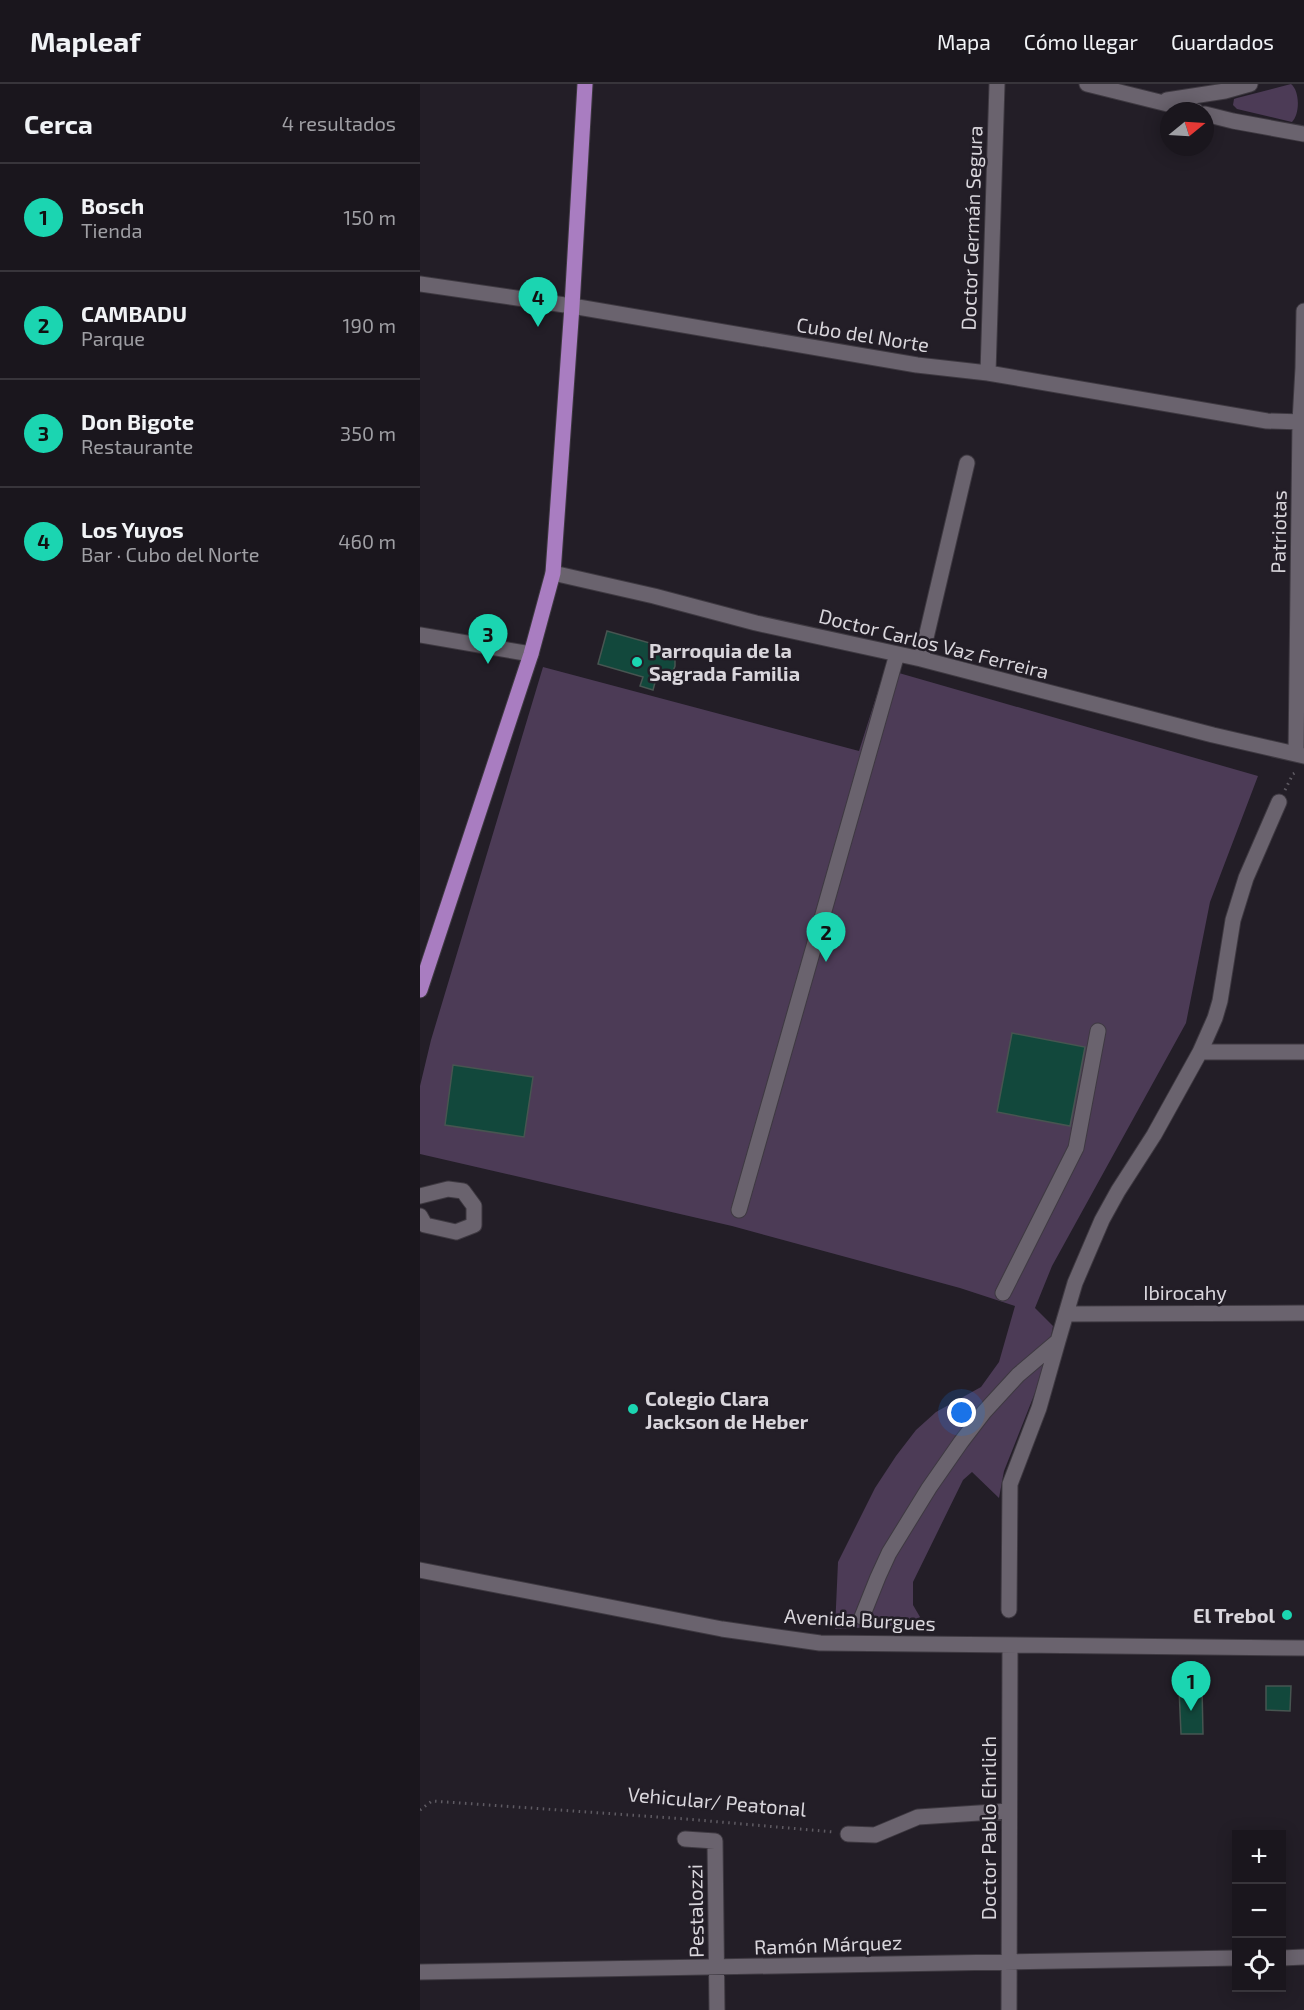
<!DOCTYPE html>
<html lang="es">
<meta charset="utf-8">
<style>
:root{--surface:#1a161d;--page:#231f26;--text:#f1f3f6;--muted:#9f9fa4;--line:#38353b;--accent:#1bd5b1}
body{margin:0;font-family:"Exo 2",sans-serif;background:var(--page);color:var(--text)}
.controls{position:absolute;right:18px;bottom:18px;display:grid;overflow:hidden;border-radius:0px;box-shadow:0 3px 15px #0003}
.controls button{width:54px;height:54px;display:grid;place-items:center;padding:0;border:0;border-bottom:2px solid var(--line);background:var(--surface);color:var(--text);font:30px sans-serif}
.compass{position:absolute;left:740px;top:18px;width:54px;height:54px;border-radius:50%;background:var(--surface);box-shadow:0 3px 15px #0003;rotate:72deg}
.you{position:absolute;left:542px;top:1329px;width:21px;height:21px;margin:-15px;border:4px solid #fff;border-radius:50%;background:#1a73e8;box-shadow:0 0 0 9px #1a73e833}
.badge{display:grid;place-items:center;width:39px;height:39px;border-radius:50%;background:var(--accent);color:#111;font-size:20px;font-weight:700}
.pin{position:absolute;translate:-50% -50px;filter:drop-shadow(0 2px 3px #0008)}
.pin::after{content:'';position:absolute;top:32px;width:21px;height:18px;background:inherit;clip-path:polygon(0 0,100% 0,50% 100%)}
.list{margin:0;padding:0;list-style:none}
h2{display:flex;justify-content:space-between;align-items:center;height:78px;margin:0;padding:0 24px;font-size:26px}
h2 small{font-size:20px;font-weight:400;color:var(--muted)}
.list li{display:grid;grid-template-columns:39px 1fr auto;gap:18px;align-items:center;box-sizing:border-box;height:108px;padding:0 24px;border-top:2px solid var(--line)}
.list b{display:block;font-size:22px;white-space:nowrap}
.list p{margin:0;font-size:20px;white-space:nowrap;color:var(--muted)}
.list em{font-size:20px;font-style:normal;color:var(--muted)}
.icon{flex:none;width:33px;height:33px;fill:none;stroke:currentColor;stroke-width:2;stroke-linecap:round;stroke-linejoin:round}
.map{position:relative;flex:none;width:884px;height:1926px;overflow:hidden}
header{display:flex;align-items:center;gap:36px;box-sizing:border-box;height:84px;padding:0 30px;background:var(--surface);border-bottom:2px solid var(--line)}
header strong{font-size:28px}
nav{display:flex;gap:33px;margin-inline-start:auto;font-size:21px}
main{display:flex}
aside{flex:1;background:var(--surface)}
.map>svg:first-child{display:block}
.green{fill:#4c3b56}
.building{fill:#12483c;stroke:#475551;stroke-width:1.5}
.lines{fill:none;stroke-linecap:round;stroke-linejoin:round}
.minor-casing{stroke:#3e3941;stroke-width:17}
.major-casing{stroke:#3e3941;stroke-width:17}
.path{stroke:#5f5b63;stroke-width:3;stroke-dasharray:1.5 4.5;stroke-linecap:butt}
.minor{stroke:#6a636e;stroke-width:15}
.major{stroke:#a97dc1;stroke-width:15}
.poi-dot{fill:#1bd5b1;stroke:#231e27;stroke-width:2}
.labels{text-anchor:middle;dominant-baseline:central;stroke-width:5;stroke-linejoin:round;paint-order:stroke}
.street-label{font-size:20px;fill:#d9d6dc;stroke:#231e27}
.poi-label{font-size:20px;font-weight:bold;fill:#d9d6dc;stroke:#231e27;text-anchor:start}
</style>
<header>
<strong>Mapleaf</strong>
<nav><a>Mapa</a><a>Cómo llegar</a><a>Guardados</a></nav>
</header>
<main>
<aside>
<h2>Cerca<small>4 resultados</small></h2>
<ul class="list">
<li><span class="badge">1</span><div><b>Bosch</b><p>Tienda</p></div><em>150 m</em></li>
<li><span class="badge">2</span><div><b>CAMBADU</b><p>Parque</p></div><em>190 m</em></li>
<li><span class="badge">3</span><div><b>Don Bigote</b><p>Restaurante</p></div><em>350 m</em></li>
<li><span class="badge">4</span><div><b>Los Yuyos</b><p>Bar · Cubo del Norte</p></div><em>460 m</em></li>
</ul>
</aside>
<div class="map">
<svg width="884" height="1926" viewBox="0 0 884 1926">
<rect width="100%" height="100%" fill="#231e27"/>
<path class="green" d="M871,0c9,7 9,30 1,38l-55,-13 -4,-4 1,-6 3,-1z
M123,583l316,84 26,-82 373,107 -48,126 -24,121 -134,243 -17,42 18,18 -7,39 -42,106 -5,27 -27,-26 -9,8 -50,102v23l7,12 -6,8 -79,4 3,-67 37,-74 21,-32 20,-26 20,-18 45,-25 18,-25 16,-56 -55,-18 -228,-62 -312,-72v-68l11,-46z"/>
<path class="building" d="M187,547l57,16v3l8,4 3,6v6l-3,8 -15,1 -4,15 -13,-4 3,-9 -45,-13z
M592,949l73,14 -15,79 -73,-14z
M33,981l80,12 -9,60 -79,-12z
M846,1602h25l-1,25 -24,-1z
M759,1604h23l1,46h-22z"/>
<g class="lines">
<defs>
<path id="minor" d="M667,0l109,27
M747,16l58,-9 25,-7
M785,30l28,7 71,13
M0,200l152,22 345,59 71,8 279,48 37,1
M568,289l9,-289
M133,489l101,23 102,27 165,36 292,76 91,21
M0,551l111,19
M501,575l46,-196
M876,670l4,-332 3,-54 1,-57
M780,968h104
M0,1112l28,-7 15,2 11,15v19l-18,7 -31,-7 -5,-9
M319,1126l158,-556
M583,1209l73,-145 22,-117
M646,1230l238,-1
M0,1486l302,59 98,14 484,5
M589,1526l1,-126 29,-76 19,-67
M442,1533l16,-40 11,-24 40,-65 32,-46 23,-30 34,-37 40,-34 17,-58 27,-63 16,-29 36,-56 46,-83 15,-34 5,-17 13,-81 13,-42 33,-76
M428,1750l27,1 43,-18 91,-6
M265,1755l30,2 2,169
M862,1874l22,-1
M0,1888l816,-14
M589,1926l1,-364"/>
<path id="major" d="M0,906l111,-336 22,-81 19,-267 13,-222"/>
</defs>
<use href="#minor" class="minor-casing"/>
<use href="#major" class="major-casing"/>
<path class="path" d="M865,706l8,-16 5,-3
M0,1726l12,-9 254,18 148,13"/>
<use href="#minor" class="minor"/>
<use href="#major" class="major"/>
</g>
<g class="poi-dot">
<circle cx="217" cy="578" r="6"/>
<circle cx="213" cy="1325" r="6"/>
<circle cx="867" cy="1531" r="6"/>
</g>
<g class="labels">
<g class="street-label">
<text transform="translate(551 144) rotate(-88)">Doctor Germán Segura</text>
<text transform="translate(443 250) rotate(9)">Cubo del Norte</text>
<text transform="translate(858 448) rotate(-89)">Patriotas</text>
<text transform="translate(514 559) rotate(14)">Doctor Carlos Vaz Ferreira</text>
<text x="765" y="1208">Ibirocahy</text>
<text transform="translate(440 1535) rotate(3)">Avenida Burgues</text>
<text transform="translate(297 1717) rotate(5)">Vehicular/ Peatonal</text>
<text transform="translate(568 1744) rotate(-90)">Doctor Pablo Ehrlich</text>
<text transform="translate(275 1827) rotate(-91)">Pestalozzi</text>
<text transform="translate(408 1860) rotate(-2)">Ramón Márquez</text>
</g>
<g class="poi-label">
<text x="229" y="566">Parroquia de la<tspan x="229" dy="23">Sagrada Familia</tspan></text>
<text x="225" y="1314">Colegio Clara<tspan x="225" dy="23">Jackson de Heber</tspan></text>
<text x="855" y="1531" text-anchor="end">El Trebol</text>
</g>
</g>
</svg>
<div class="controls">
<button>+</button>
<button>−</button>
<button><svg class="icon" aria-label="locate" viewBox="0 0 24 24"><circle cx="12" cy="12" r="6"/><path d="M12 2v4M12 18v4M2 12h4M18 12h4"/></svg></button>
</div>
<svg class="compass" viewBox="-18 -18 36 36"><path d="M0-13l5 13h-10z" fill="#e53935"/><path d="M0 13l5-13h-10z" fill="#9f9fa4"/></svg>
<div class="you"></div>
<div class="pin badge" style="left:771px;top:1627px">1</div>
<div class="pin badge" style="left:406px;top:878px">2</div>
<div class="pin badge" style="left:68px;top:580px">3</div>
<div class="pin badge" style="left:118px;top:243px">4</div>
</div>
</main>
